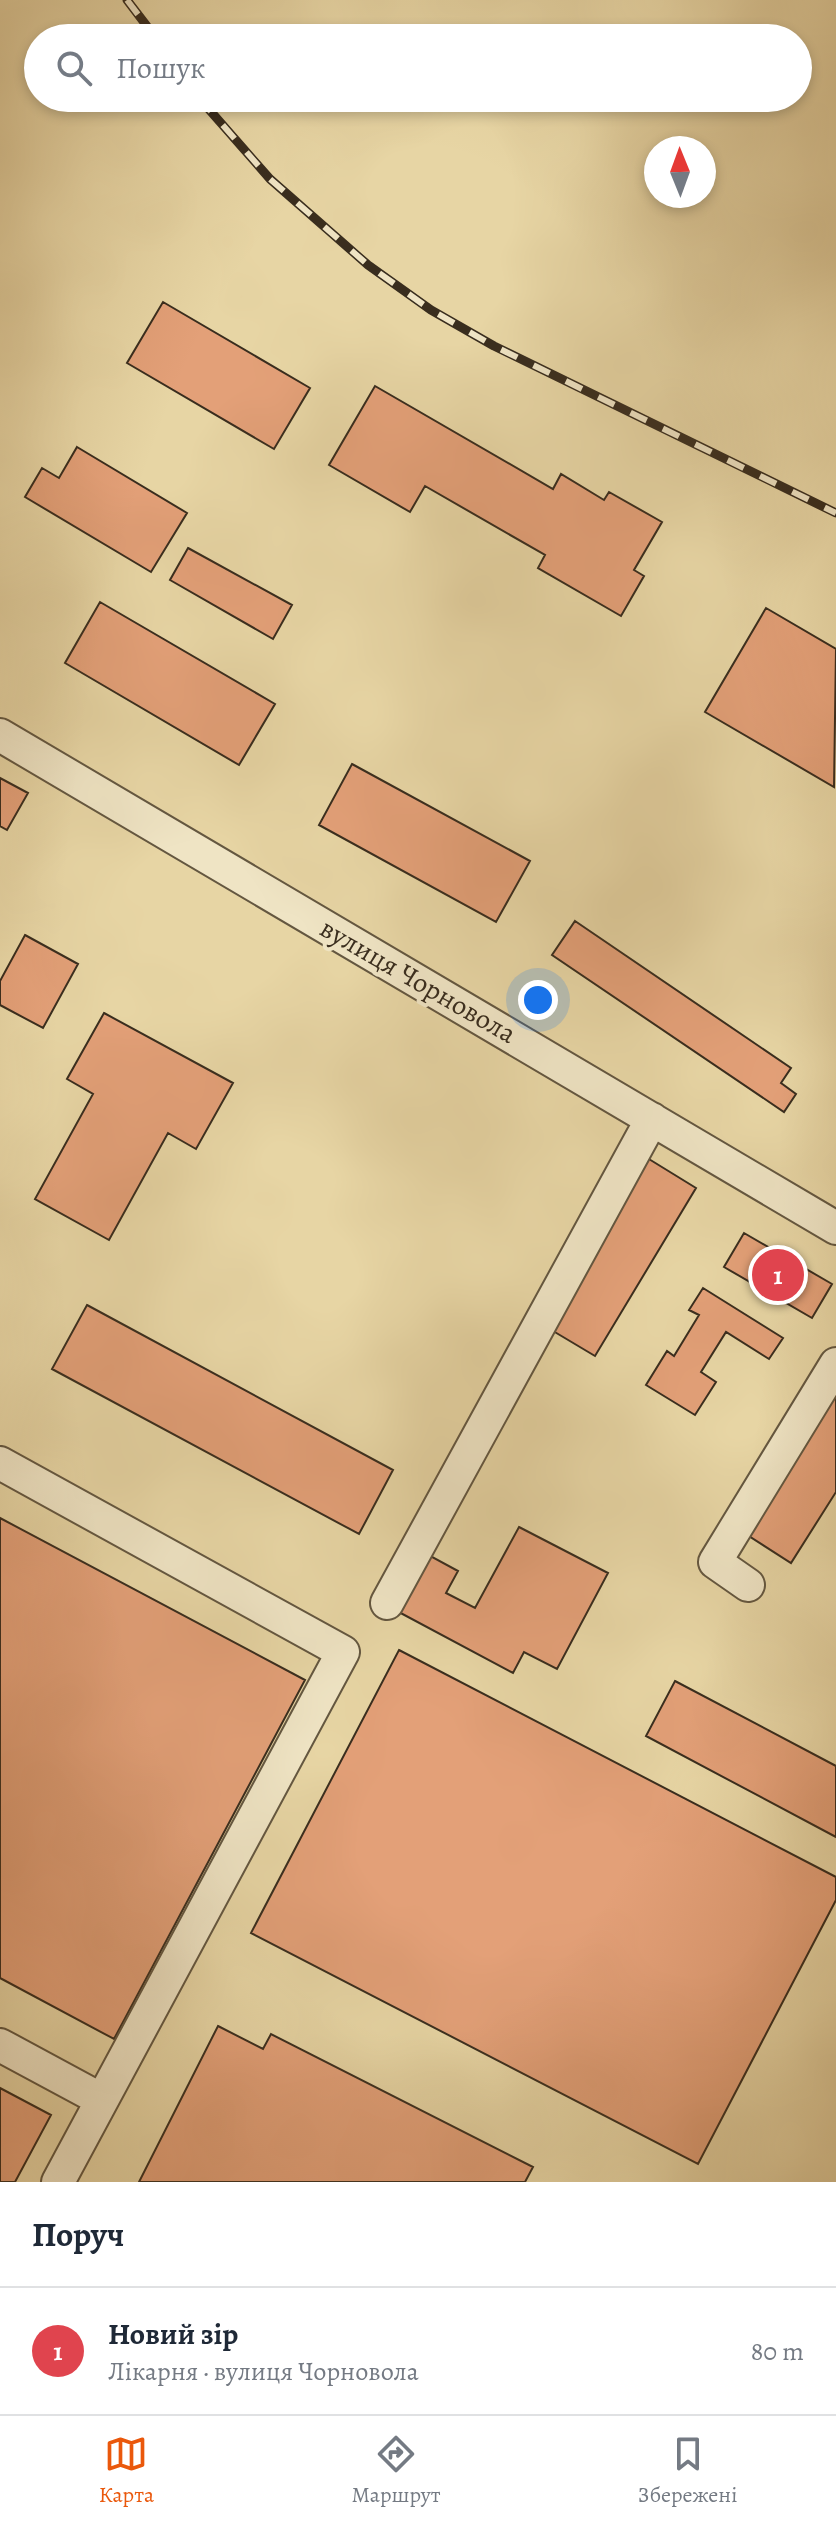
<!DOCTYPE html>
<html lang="uk">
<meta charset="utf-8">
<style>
:root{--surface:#fff;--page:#f6f6f7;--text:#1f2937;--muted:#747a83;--line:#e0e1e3;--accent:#ea580c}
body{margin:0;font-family:Alegreya,serif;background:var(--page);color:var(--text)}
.compass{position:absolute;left:644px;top:136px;width:72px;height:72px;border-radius:50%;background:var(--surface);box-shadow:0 4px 12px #0003;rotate:359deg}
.you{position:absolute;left:538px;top:1000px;width:28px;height:28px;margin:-20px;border:6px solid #fff;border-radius:50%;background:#1a73e8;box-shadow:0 0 0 12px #1a73e833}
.badge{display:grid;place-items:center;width:52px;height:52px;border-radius:50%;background:var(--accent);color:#fff;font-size:26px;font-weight:700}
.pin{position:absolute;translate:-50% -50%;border:4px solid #fff;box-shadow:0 2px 8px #0006}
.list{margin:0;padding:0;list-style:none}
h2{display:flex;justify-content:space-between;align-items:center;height:104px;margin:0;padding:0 32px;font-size:34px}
h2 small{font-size:26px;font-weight:400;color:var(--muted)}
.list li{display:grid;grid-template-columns:52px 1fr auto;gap:24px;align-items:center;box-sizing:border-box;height:128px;padding:0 32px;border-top:2px solid var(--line)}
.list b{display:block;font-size:30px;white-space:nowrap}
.list p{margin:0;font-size:26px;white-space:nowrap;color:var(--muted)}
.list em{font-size:26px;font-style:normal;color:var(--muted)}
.icon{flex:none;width:44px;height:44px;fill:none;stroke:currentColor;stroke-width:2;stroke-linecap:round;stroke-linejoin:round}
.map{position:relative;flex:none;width:836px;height:2182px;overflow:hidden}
.search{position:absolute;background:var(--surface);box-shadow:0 4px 12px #0003;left:24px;right:24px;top:24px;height:88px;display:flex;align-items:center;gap:20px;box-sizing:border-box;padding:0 28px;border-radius:44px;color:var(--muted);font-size:30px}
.sheet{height:232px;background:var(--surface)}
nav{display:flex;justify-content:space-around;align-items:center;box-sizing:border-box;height:112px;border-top:2px solid var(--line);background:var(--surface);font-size:22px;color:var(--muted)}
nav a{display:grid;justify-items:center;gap:4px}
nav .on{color:var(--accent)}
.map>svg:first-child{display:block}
.building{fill:#e3a078;stroke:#392d1e;stroke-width:2}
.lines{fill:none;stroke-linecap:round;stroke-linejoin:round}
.minor-casing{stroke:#645740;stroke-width:36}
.minor{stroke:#efe4c4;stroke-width:32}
.rail-casing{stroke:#392d1e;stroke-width:9}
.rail{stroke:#efe4c4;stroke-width:6;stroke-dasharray:18;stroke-linecap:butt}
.labels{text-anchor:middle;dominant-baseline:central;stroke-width:8;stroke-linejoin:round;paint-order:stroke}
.street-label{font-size:28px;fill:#392d1e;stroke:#efe4c4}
</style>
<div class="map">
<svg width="836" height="2182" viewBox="0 0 836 2182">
<rect width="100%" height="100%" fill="#e7d5a4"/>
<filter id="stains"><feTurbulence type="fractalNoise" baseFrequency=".0025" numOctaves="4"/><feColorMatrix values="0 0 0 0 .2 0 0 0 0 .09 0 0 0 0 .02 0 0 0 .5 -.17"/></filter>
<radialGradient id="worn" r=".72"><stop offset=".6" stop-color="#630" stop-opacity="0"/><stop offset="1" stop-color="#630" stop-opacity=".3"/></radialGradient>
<path class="building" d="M163,302l147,86 -36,61 -147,-86z
M375,386l178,103 8,-15 43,26 5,-8 53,30 -28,48 10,6 -23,40 -83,-48 7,-13 -120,-69 -15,26 -81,-47z
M77,447l110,66 -36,59 -126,-75 17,-29 17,10z
M188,548l104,57 -19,34 -103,-59z
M100,602l175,102 -36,61 -174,-102z
M766,608l70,41 -2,138 -129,-75z
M352,764l178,97 -34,61 -177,-97z
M0,778l28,15 -21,37 -7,-4z
M575,921l216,147 -10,15 15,11 -12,18 -232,-157z
M25,935l53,29 -35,64 -43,-23v-24z
M104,1013l129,70 -37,66 -28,-16 -59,107 -74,-41 58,-105 -26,-15z
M644,1156l52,32 -101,168 -52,-31z
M744,1233l88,51 -20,34 -88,-51z
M703,1288l80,50 -14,21 -43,-27 -25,40 15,10 -21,33 -49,-30 21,-34 7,5 25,-41 -10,-5z
M87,1305l306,165 -34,64 -307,-165z
M836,1382v110l-45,71 -50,-32z
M0,1518l305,162 -191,359 -114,-61z
M519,1527l89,46 -51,96 -33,-17 -11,21 -118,-63 30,-57 33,18 -12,22 29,15z
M399,1650l437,227v23l-138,264 -447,-231z
M675,1681l161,85v71l-190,-101z
M218,2026l45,23 8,-15 262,133 -8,15h-386z
M0,2088l51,27 -36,67h-15z"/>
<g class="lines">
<defs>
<path id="minor" d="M0,735l836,493
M0,1463l343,189 -285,530
M748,1585l-33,-23 121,-198
M387,1603l265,-484
M0,2045l102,55"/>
</defs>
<use href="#minor" class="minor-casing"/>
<use href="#minor" class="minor"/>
<defs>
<path id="rail" d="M127,0l29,38
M199,98l71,81 98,86 63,45 63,36 342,167"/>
</defs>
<use href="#rail" class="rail-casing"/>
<use href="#rail" class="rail"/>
</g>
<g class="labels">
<g class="street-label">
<text transform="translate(418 981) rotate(30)">вулиця Чорновола</text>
</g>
</g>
<rect width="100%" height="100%" filter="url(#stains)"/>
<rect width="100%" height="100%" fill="url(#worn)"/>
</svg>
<svg class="compass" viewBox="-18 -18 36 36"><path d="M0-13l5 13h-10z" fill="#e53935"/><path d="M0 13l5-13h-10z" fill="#747a83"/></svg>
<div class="you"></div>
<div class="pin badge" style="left:778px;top:1275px;background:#e0444e">1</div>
<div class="search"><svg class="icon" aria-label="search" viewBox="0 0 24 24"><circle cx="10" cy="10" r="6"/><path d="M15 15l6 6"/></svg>Пошук</div>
</div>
<section class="sheet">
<h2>Поруч<small></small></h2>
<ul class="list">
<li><span class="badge" style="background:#e0444e">1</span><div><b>Новий зір</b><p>Лікарня · вулиця Чорновола</p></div><em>80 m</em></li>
</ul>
</section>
<nav>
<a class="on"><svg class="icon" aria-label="map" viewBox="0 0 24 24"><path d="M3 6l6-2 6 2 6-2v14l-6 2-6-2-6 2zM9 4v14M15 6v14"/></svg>Карта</a>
<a><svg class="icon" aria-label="directions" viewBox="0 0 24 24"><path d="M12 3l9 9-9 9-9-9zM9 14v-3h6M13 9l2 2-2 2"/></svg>Маршрут</a>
<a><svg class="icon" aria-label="saved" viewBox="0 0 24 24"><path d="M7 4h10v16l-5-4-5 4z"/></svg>Збережені</a>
</nav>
